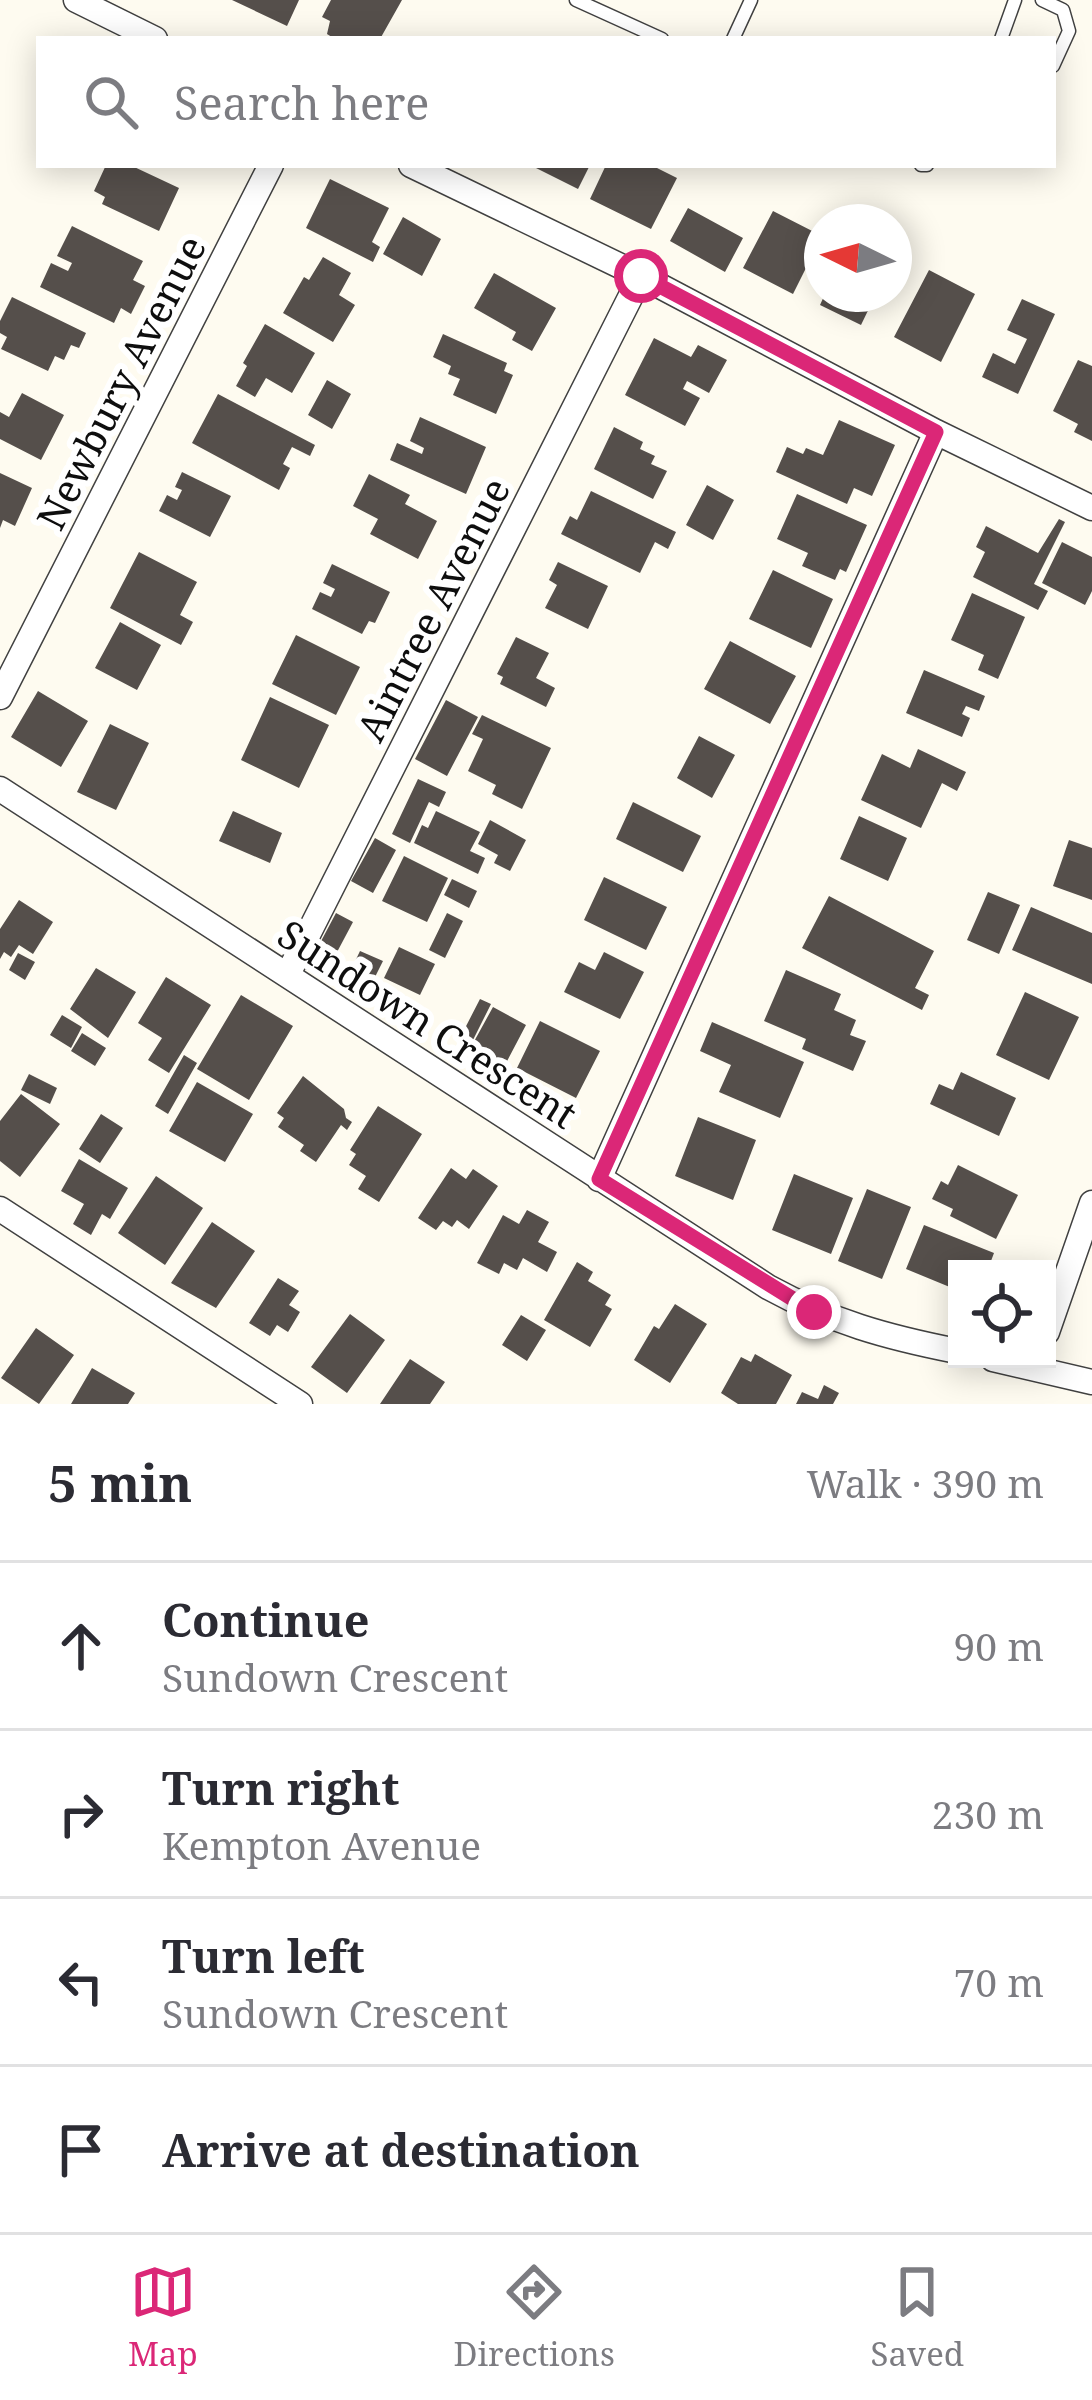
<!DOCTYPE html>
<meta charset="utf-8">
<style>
:root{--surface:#fff;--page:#f2f2f3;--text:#2b2b33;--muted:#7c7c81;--line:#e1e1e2;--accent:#db2777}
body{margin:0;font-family:"Noto Serif",serif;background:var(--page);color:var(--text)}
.controls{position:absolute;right:36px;bottom:36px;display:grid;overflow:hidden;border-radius:0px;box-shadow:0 6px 30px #0003}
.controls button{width:108px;height:108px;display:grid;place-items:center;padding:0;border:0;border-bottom:3px solid var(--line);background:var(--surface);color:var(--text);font:60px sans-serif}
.compass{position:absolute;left:804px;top:204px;width:108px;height:108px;border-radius:50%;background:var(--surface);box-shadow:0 6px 30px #0003;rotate:275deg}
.stop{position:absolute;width:36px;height:36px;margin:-27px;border:9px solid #db2777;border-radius:50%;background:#fff}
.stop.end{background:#db2777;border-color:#fff;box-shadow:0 3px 12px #0008}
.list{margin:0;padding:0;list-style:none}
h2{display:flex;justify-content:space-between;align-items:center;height:156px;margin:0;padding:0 48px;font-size:51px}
h2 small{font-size:39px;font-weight:400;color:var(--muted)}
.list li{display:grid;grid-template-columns:78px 1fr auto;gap:36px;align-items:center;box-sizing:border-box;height:168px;padding:0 48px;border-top:3px solid var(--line)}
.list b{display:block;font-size:45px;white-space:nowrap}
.list p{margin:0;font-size:39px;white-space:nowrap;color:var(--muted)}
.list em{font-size:39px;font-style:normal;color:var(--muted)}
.icon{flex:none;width:66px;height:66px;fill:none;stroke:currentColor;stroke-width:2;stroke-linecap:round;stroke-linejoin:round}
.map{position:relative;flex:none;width:1092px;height:1404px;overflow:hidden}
.search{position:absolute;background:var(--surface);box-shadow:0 6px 30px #0003;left:36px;right:36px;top:36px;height:132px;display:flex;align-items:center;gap:30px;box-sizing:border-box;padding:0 42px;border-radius:0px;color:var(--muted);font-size:45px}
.sheet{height:828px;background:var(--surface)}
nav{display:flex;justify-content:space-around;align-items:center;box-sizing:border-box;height:168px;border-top:3px solid var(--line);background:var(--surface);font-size:33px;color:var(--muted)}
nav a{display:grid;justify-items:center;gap:6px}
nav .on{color:var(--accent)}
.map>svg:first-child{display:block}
.building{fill:#554f4b}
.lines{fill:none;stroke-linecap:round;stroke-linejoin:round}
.service-casing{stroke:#414141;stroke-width:15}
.minor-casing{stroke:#414141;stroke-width:27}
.service{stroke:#fff;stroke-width:12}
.minor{stroke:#fff;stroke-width:24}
.route{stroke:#db2777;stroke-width:15}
.labels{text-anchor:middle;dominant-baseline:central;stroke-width:12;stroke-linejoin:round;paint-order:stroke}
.street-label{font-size:39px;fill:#0e0e0e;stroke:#fff}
</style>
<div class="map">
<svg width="1092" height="1404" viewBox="0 0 1092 1404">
<rect width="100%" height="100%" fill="#fefbf0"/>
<path class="building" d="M232,0h67l-12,26z
M331,0h71l-22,39h-45l-8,-5 3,-13 -8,-4z
M106,165h24l49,23 -20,43 -57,-27 3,-7 -11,-6z
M530,165h60l-12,24z
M606,165h45l26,13 -26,51 -61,-30z
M330,179l59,29 -17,34 8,5 -7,15 -67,-34z
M688,208l55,30 -18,34 -55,-31z
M773,211l49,25 -29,58 -50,-26z
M403,217l38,22 -19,37 -39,-22z
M72,226l71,35 -10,19 12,6 -14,28 -10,-6 -7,15 -74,-36 11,-24 17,8 4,-8 -15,-7z
M323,257l28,16 -12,22 16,10 -22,37 -50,-29 21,-36 5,3z
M929,270l46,24 -34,68 -47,-25z
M494,273l62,35 -24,43 -20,-11 4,-8 -42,-24z
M825,294h51l-15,31 -41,-20z
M12,297l74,36 -7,15 -8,-3 -7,15 -9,-4 -7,15 -47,-22 6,-12 -7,-4v-12z
M1022,299l33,15 -37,80 -36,-17 11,-24 22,11 12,-25 -20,-9z
M265,324l50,29 -23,40 -26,-15 -11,19 -19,-11 11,-20 -4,-3z
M443,334l64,29 -3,8 9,4 -17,39 -43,-19 7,-16 -12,-5 3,-8 -18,-9z
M654,338l37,19 7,-12 29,15 -18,33 -22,-12 -4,8 17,9 -15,28 -60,-31z
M1078,360l14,6v75l-18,-9 4,-8 -25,-13z
M327,380l24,14 -19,35 -24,-14z
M22,393l42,22 -23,45 -41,-21v-27l9,5z
M218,394l97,51 -5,11 -18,-9 -9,17 7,4 -11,22 -87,-47z
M420,417l66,30 -20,47 -76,-34 7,-17 25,11 2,-6 -14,-7z
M839,420l56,25 -23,51 -18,-8 -7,16 -71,-32 11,-25 16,7 3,-6 17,7z
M614,427l29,15 -3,7 15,7 -4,8 16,7 -14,28 -59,-30z
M182,472l49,24 -21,41 -51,-26 8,-16 10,5 5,-10 -7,-3z
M0,473l32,15 -17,38 -12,-6 -3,8z
M369,474l41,21 -5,9 32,17 -19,38 -48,-25 8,-15 -25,-13z
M707,485l27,15 -21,40 -27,-15z
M591,491l85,41 -8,17 -13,-7 -15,31 -79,-39 9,-18 7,4z
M797,494l70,31 -21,47 -6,-3 -5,11 -33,-14 6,-13 -31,-14z
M1059,519l6,3 -31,62 14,7 -10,19 -65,-33 12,-25 -9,-5 10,-21 52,27z
M1062,542l30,15v34l-7,14 -43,-22z
M139,552l58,30 -17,33 13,7 -12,23 -71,-37z
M558,562l50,24 -20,43 -43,-21 12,-23 -8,-5z
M332,564l58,28 -15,31 -6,-2 -7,13 -50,-25 8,-17 11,5 4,-8 -12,-6z
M773,570l60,29 -22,49 -62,-29z
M972,593l53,24 -27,62 -20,-9 6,-15 -33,-15z
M120,622l41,23 -24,45 -42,-22z
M296,635l64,32 -24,48 -64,-31z
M516,637l33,16 -13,25 19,10 -9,19 -46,-23 3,-7 -6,-3z
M730,641l66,35 -26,48 -66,-35z
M924,670l61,26 -6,15 -13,-5 -4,8 8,4 -8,19 -56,-24z
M38,691l50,30 -27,46 -50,-30z
M270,697l59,28 -30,63 -58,-28z
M446,700l32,17 -31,59 -32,-17z
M482,715l69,33 -29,61 -30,-15 4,-9 -28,-14 15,-32 -11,-5z
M110,724l39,19 -33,67 -39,-18z
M699,736l36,19 -23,43 -35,-20z
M918,749l48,23 -9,19 -15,-8 -21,45 -60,-28 21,-46 28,14z
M418,779l28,13 -7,15 -10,-5 -19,41 -18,-9z
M633,802l68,34 -18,36 -67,-33z
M233,811l49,22 -12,30 -51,-22z
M436,811l44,21 -10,19 15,7 -7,16 -64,-31 8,-18 6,3z
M859,816l48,22 -19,43 -48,-22z
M490,820l36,20 -16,31 -16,-8 4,-8 -20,-11z
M375,838l21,12 -23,43 -22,-12z
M1069,840l23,8v52l-39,-14z
M404,856l44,22 -21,44 -45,-21z
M604,877l63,30 -21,43 -62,-30z
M452,879l25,12 -8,17 -25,-13z
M988,892l32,13 -21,49 -32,-14z
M829,896l105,55 -19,37 14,7 -7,15 -120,-62z
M19,900l34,22 -20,32 -14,-9 -8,12 -7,-5 -4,7v-30z
M1031,907l61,26v51l-80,-34z
M336,913l17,9 -17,32 -17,-9z
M447,913l16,8 -18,37 -16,-8z
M315,946l36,19 -11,22 -36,-19z
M399,947l36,17 -15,31 -36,-17z
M360,951l23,10 -12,24 -22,-11z
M604,952l40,20 -24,47 -56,-27 15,-30 16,8z
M18,953l17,9 -10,18 -16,-10z
M96,968l40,24 -28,46 -38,-29z
M786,970l55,24 -7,16 22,10 -6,15 16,6 -13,30 -51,-22 4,-10 -42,-18z
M166,977l45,28 -42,68 -21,-13 14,-22 -24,-15z
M1025,992l54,25 -30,63 -53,-25z
M241,995l52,31 -44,74 -52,-31z
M480,999l11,5 -18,36 -11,-6z
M493,1007l33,18 -21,40 -34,-18z
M62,1015l20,12 -11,21 -21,-13z
M540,1021l60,30 -24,47 -59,-30z
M712,1022l92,40 -24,56 -61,-26 12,-27 -31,-14z
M82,1033l24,15 -11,18 -24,-15z
M184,1055l13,8 -29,51 -13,-8z
M961,1072l55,26 -17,38 -69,-32 9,-20 14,6z
M29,1074l28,14 -7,16 -29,-14z
M303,1076l41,33 2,9 6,4 -5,8 -6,-5 -25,37 -16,-11 4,-6 -26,-18 6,-9 -7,-5z
M197,1082l56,32 -28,48 -56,-31z
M21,1094l39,30 -40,53 -20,-16v-40z
M378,1106l44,28 -43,68 -21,-13 8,-13 -17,-11 7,-11 -6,-4z
M101,1114l22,14 -23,35 -21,-14z
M698,1117l58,23 -23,60 -58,-24z
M79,1159l49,29 -18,31 -8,-5 -11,21 -18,-11 11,-20 -23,-13z
M958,1165l60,30 -22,44 -46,-23 3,-7 -21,-10 9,-18 7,4z
M451,1168l15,11 7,-10 25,17 -29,43 -12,-9 -5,7 -9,-6 -7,9 -18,-12z
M794,1174l59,24 -22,56 -59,-24z
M156,1176l47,32 -38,57 -47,-32z
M867,1189l44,18 -29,72 -44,-18z
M527,1210l22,12 -11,20 19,10 -10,20 -24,-14 -6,12 -13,-7 -5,11 -22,-11 26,-48 16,9z
M212,1222l43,29 -39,57 -45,-25z
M924,1225l70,28 -6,16h-31v21l-51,-21z
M577,1262l16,10 -5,9 23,14 -6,10 7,4 -22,38 -46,-27z
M278,1278l21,13 -10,14 11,7 -12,20 -11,-7 -7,11 -21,-13z
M675,1304l32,20 -37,59 -36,-23 20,-34 5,3z
M350,1314l35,26 -38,53 -36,-26z
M521,1315l25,15 -19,31 -25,-16z
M36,1328l38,27 -35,49 -38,-26z
M755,1354l37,21 -16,29h-38l-17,-11 20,-36 10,5z
M410,1359l35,23 -15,22h-50z
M92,1368l43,25 -7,11h-57z
M824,1385l15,8 -6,11h-37l6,-12 16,7z"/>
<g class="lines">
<defs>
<path id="service" d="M576,0l86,39
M1042,0l21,10 6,21 -16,35
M733,39l18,-39
M1001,39l14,-39
M921,165h6"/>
<path id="minor" d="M76,0l79,39
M411,165l230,111 295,156 156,76
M0,697l271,-532
M0,789l768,498c64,35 118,50 189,64
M288,974l353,-698
M599,1179l337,-747
M0,1209l300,195
M1047,1332l45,-129
M993,1359l99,23"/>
</defs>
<use href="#service" class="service-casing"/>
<use href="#minor" class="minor-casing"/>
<use href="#service" class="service"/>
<use href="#minor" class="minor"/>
</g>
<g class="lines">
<path class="route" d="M641,276l295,156 -337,747 215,133"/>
</g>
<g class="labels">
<g class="street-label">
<text transform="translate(120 382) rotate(-63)">Newbury Avenue</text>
<text transform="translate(432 609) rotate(-63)">Aintree Avenue</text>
<text transform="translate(428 1023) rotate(33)">Sundown Crescent</text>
</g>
</g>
</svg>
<div class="controls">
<button><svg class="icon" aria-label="locate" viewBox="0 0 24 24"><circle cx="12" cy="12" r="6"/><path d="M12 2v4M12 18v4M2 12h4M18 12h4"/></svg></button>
</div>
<svg class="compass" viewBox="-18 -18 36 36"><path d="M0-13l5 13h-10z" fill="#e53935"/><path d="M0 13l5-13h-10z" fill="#7c7c81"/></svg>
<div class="stop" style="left:641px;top:276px"></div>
<div class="stop end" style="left:814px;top:1312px"></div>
<div class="search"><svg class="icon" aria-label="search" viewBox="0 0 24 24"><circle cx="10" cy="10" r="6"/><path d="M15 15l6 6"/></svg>Search here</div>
</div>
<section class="sheet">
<h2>5 min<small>Walk · 390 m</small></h2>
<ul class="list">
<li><svg class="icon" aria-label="ahead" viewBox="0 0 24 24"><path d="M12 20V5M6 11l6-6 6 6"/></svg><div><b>Continue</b><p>Sundown Crescent</p></div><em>90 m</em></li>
<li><svg class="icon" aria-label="right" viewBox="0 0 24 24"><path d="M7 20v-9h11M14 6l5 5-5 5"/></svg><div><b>Turn right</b><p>Kempton Avenue</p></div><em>230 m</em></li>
<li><svg class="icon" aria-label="left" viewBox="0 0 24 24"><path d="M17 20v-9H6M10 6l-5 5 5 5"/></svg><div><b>Turn left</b><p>Sundown Crescent</p></div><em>70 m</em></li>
<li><svg class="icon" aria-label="arrive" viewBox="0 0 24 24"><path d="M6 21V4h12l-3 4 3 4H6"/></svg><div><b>Arrive at destination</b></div></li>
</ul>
</section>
<nav>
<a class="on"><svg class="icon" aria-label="map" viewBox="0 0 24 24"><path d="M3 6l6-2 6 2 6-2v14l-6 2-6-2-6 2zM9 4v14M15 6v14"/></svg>Map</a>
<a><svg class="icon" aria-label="directions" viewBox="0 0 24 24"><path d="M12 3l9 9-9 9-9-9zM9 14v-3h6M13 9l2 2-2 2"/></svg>Directions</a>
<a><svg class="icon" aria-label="saved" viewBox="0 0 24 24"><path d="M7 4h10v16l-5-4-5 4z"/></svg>Saved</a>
</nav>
